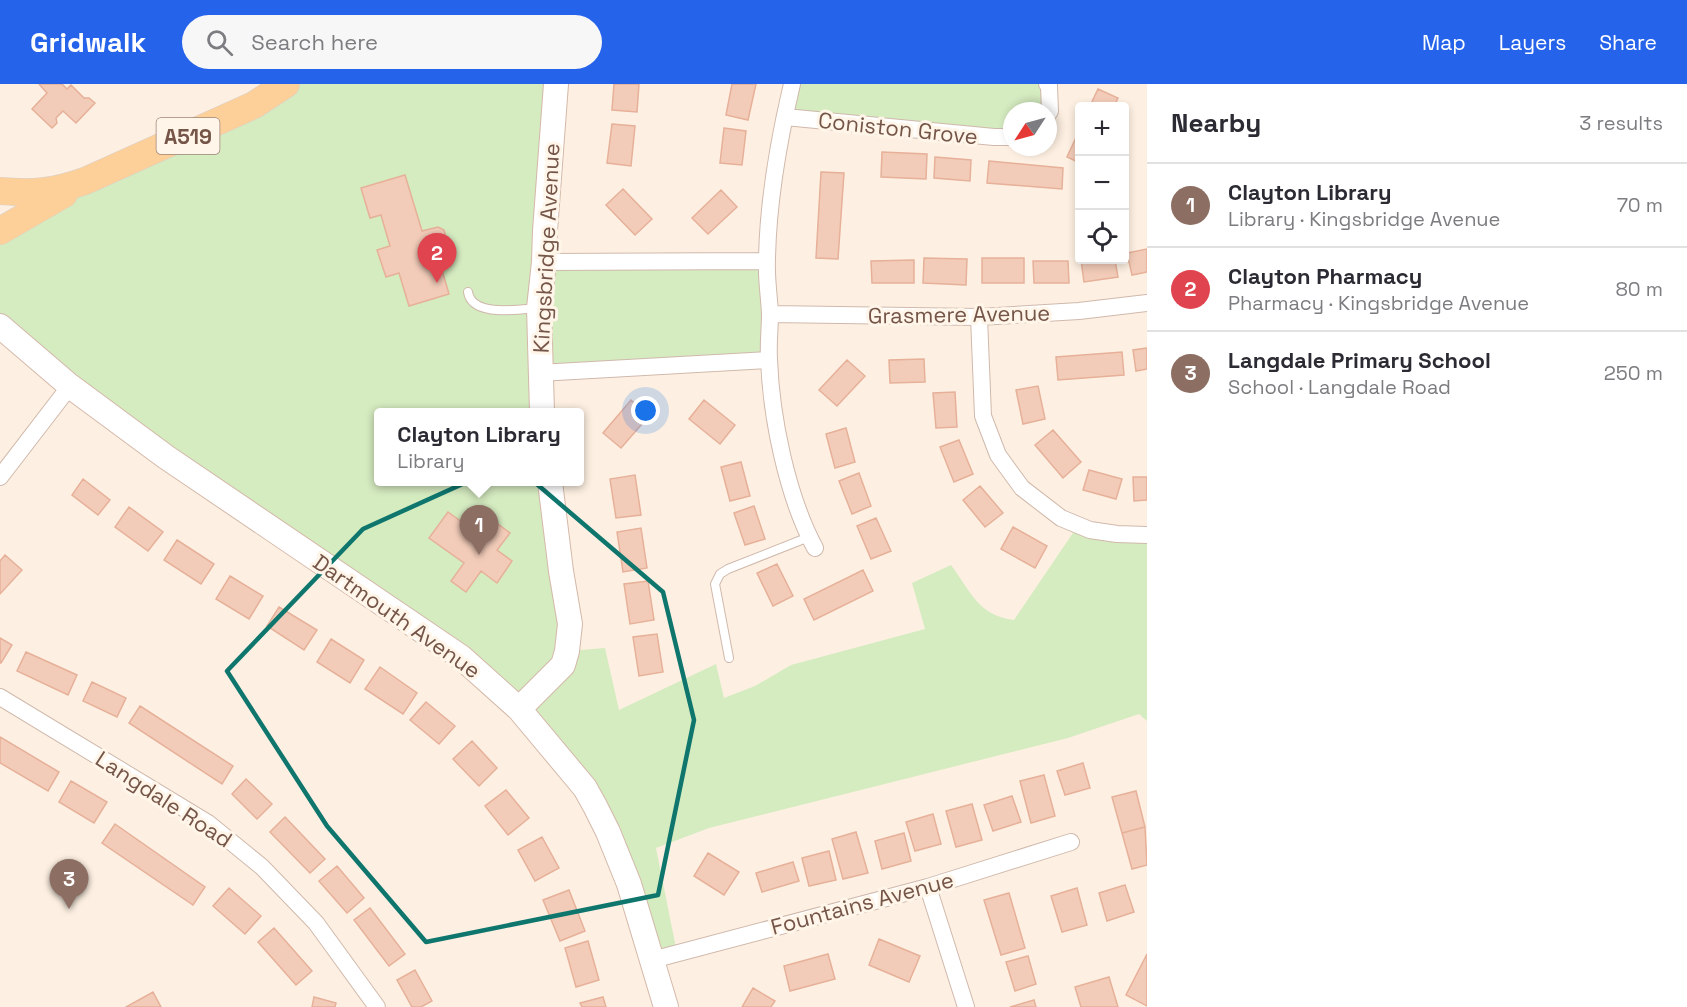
<!DOCTYPE html>
<meta charset="utf-8">
<style>
:root{--surface:#fff;--page:#f7f7f7;--text:#2b2b33;--muted:#7c7c81;--line:#e1e1e2;--accent:#2563eb}
body{margin:0;font-family:"Space Grotesk",sans-serif;background:var(--page);color:var(--text)}
.controls{position:absolute;right:18px;top:18px;display:grid;overflow:hidden;border-radius:6px;box-shadow:0 3px 9px #0003}
.controls button{width:54px;height:54px;display:grid;place-items:center;padding:0;border:0;border-bottom:2px solid var(--line);background:var(--surface);color:var(--text);font:30px sans-serif}
.compass{position:absolute;left:1003px;top:18px;width:54px;height:54px;border-radius:50%;background:var(--surface);box-shadow:0 3px 9px #0003;rotate:234deg}
.you{position:absolute;left:646px;top:327px;width:21px;height:21px;margin:-15px;border:4px solid #fff;border-radius:50%;background:#1a73e8;box-shadow:0 0 0 9px #1a73e833}
.badge{display:grid;place-items:center;width:39px;height:39px;border-radius:50%;background:var(--accent);color:#fff;font-size:20px;font-weight:700}
.pin{position:absolute;translate:-50% -50px;filter:drop-shadow(0 2px 3px #0008)}
.pin::after{content:'';position:absolute;top:32px;width:21px;height:18px;background:inherit;clip-path:polygon(0 0,100% 0,50% 100%)}
.popup{position:absolute;left:374px;top:324px;width:210px;height:78px;box-sizing:border-box;display:grid;place-content:center;border-radius:6px;background:var(--surface);filter:drop-shadow(0 2px 4px #0005);font-size:20px;white-space:nowrap;color:var(--muted)}
.popup b{font-size:22px;color:var(--text)}
.popup::after{content:'';position:absolute;left:50%;top:100%;margin-left:-12px;border:12px solid transparent;border-top-color:var(--surface)}
.list{margin:0;padding:0;list-style:none}
h2{display:flex;justify-content:space-between;align-items:center;height:78px;margin:0;padding:0 24px;font-size:26px}
h2 small{font-size:20px;font-weight:400;color:var(--muted)}
.list li{display:grid;grid-template-columns:39px 1fr auto;gap:18px;align-items:center;box-sizing:border-box;height:84px;padding:0 24px;border-top:2px solid var(--line)}
.list b{display:block;font-size:22px;white-space:nowrap}
.list p{margin:0;font-size:20px;white-space:nowrap;color:var(--muted)}
.list em{font-size:20px;font-style:normal;color:var(--muted)}
.icon{flex:none;width:33px;height:33px;fill:none;stroke:currentColor;stroke-width:2;stroke-linecap:round;stroke-linejoin:round}
.map{position:relative;flex:none;width:1147px;height:923px;overflow:hidden}
header{display:flex;align-items:center;gap:36px;box-sizing:border-box;height:84px;padding:0 30px;background:var(--accent);color:#fff}
header strong{font-size:28px}
nav{display:flex;gap:33px;margin-inline-start:auto;font-size:21px}
.search{width:420px;height:54px;background:var(--page);display:flex;align-items:center;gap:15px;box-sizing:border-box;padding:0 21px;border-radius:33px;color:var(--muted);font-size:22px}
main{display:flex}
aside{flex:1;background:var(--surface)}
.map>svg:first-child{display:block}
.green{fill:#d5ebc0}
.building{fill:#f3ccb9;stroke:#e6b099;stroke-width:1.5}
.lines{fill:none;stroke-linecap:round;stroke-linejoin:round}
.lane-casing{stroke:#d0b9ac;stroke-width:10}
.street-casing{stroke:#d0b9ac;stroke-width:18}
.secondary-casing{stroke:#d4b8a9;stroke-width:26}
.primary-casing{stroke:#d8cfcc;stroke-width:28}
.lane{stroke:#fff;stroke-width:8}
.street{stroke:#fff;stroke-width:16}
.secondary{stroke:#fff;stroke-width:24}
.primary{stroke:#fdd099;stroke-width:27}
.marked{fill:none;stroke:#0f766e;stroke-width:4.5;stroke-linejoin:round}
.labels{text-anchor:middle;dominant-baseline:central;stroke-width:6;stroke-linejoin:round;paint-order:stroke}
.shield{fill:#fff5e9;stroke:#9e8578;stroke-width:1.5}
.shield-label{font-size:21px;font-weight:bold;fill:#755548}
.street-label{font-size:22px;fill:#755548;stroke:#fff5e9}
</style>
<header>
<strong>Gridwalk</strong>
<div class="search"><svg class="icon" aria-label="search" viewBox="0 0 24 24"><circle cx="10" cy="10" r="6"/><path d="M15 15l6 6"/></svg>Search here</div>
<nav><a>Map</a><a>Layers</a><a>Share</a></nav>
</header>
<main>
<div class="map">
<svg width="1147" height="923" viewBox="0 0 1147 923">
<rect width="100%" height="100%" fill="#fdf0e2"/>
<path class="green" d="M286,0h270l-12,178 223,-1 2,99 -229,13 2,39h-164v70h172l18,169 37,-3 14,62 97,-46 8,34 31,-12 36,-21 134,-36 -13,-46 39,-18c20,27 28,51 63,55l65,-96 68,11v186l-8,-7 -71,24 -359,90 -53,20 21,105 -25,7 -44,-128 -89,-123 -519,-385v-93z
M792,0h255l1,27h-36v26l-227,-20z"/>
<path class="building" d="M39,0h23l5,5 4,-4 13,13h5l6,5 -19,20 -13,-12 -7,7 1,5 -5,5 -20,-19 15,-16z
M614,0h25l-2,28 -25,-2z
M732,0h24l-8,36 -22,-5z
M1098,5l20,9 -4,8h-24z
M612,40l23,2 -4,40 -24,-3z
M724,44l22,3 -4,34 -22,-2z
M1080,45v34l-13,-6z
M882,68l45,2 -1,25 -45,-2z
M935,73l36,3 -1,21 -36,-3z
M989,77l74,7 -1,21 -75,-6z
M821,88l23,1 -6,86 -22,-1z
M405,91l17,56 16,-4 6,3 6,22 -3,6 -8,2 10,34 -40,12 -10,-33 -13,4 -9,-27 13,-4 -9,-31 -11,3 -9,-30z
M623,105l29,30 -17,16 -29,-30z
M721,106l16,17 -29,27 -16,-16z
M1147,165v23l-15,3 -5,-22z
M924,174l43,1 -1,26 -43,-2z
M982,174h42v25h-42z
M914,176v23h-42l-1,-22z
M1081,176h34l3,17 -34,5z
M1033,177h35l1,22h-35z
M1147,264v21l-11,2 -3,-21z
M1122,268l2,23 -66,5 -2,-23z
M924,275l1,23 -35,1 -1,-23z
M847,276l18,16 -28,30 -18,-16z
M1038,302l7,33 -22,5 -7,-34z
M955,308l2,35 -21,1 -3,-35z
M631,316l18,16 -28,32 -18,-15z
M704,316l31,25 -15,19 -31,-25z
M846,344l9,34 -20,6 -9,-34z
M1053,346l28,32 -18,16 -28,-33z
M959,356l14,34 -19,8 -14,-35z
M741,378l9,34 -20,5 -9,-34z
M1089,386l33,9 -6,20 -33,-9z
M859,389l12,33 -19,8 -13,-33z
M635,391l6,40 -25,3 -6,-39z
M1133,393h14v23l-13,1z
M83,395l27,21 -12,15 -26,-20z
M980,402l23,27 -18,14 -22,-27z
M754,422l11,33 -20,6 -11,-32z
M129,423l34,25 -15,19 -33,-24z
M448,428l36,26 11,-16 15,11 -13,17 15,11 -15,22 -16,-12 -15,21 -15,-11 13,-18 -35,-25z
M876,434l15,33 -20,8 -14,-33z
M1013,443l34,19 -12,22 -34,-19z
M641,444l6,40 -24,4 -6,-40z
M177,456l37,24 -13,20 -37,-24z
M5,471l17,15 -22,24v-33z
M777,480l16,32 -20,10 -16,-33z
M863,486l10,21 -59,29 -10,-21z
M230,492l33,20 -14,23 -33,-20z
M648,497l6,39 -24,4 -6,-40z
M279,523l38,23 -13,20 -37,-24z
M657,550l6,38 -24,4 -6,-39z
M0,554l12,7 -11,18h-1z
M331,555l33,21 -14,23 -33,-21z
M26,568l51,23 -9,20 -51,-24z
M380,583l37,26 -14,21 -38,-25z
M92,598l34,16 -9,19 -34,-16z
M426,618l29,24 -16,18 -29,-24z
M140,622l93,60 -11,18 -93,-61z
M0,653l59,35 -11,19 -48,-28z
M472,657l25,27 -18,18 -26,-27z
M1083,679l7,25 -25,7 -8,-24z
M1044,691l11,41 -24,7 -11,-42z
M246,695l26,25 -15,15 -25,-25z
M71,697l36,21 -13,21 -35,-21z
M506,706l23,28 -21,17 -23,-29z
M1136,707l9,36 -23,6 -10,-36z
M1012,712l9,26 -28,9 -9,-26z
M972,720l10,36 -26,7 -10,-36z
M933,730l8,30 -26,7 -9,-29z
M285,733l40,42 -15,14 -40,-41z
M115,740l90,63 -12,18 -91,-62z
M1145,743l2,38 -15,4 -10,-36z
M856,748l12,41 -25,6 -11,-40z
M904,749l7,28 -29,8 -7,-28z
M542,753l17,31 -24,13 -17,-31z
M829,767l7,29 -27,6 -7,-28z
M708,769l31,19 -15,23 -30,-19z
M793,778l6,19 -37,11 -6,-19z
M337,782l27,32 -17,15 -28,-32z
M1125,801l9,27 -27,9 -8,-28z
M229,804l32,28 -16,18 -32,-28z
M1077,804l10,37 -25,7 -11,-36z
M569,806l16,41 -25,10 -17,-41z
M1009,809l16,55 -24,7 -17,-55z
M370,824l35,46 -16,12 -35,-46z
M274,844l38,43 -16,14 -38,-43z
M879,855l41,17 -11,26 -40,-17z
M588,857l11,39 -23,7 -11,-39z
M828,870l7,25 -45,12 -6,-25z
M1147,870v52l-21,-11z
M1028,872l8,28 -21,7 -9,-29z
M415,886l17,31 -11,6h-9l-15,-27z
M1109,893l9,30h-37l-6,-20z
M753,904l22,13 -4,6h-29z
M153,908l8,15h-35z
M314,913l22,6 -1,4h-23z
M603,913l3,10h-24l-2,-4z
M1034,916l2,7h-26z"/>
<g class="lines">
<defs>
<path id="lane" d="M468,208c4,26 52,17 71,16
M729,574l-14,-74 5,-10 8,-5 81,-32"/>
<path id="street" d="M792,0c-13,55 -24,118 -25,175 -1,18 2,36 3,54 0,16 -2,31 -1,46 2,58 18,137 46,189
M1047,0l2,2 1,25 -2,3
M785,33l209,20h18
M544,178l223,-1
M770,230l209,3 100,-6 68,-8
M979,233l4,99 15,39 24,33 39,30 29,12 27,4 30,1
M539,289l230,-13
M0,393l70,-91
M0,613l208,126 54,44 54,56 61,84
M928,803l38,120
M652,876l276,-73 143,-45"/>
<path id="secondary" d="M0,242l70,60 96,71 295,200 58,52 66,79 10,18 13,26 21,52 37,123
M542,328l-3,-104 5,-46 1,-31 11,-147
M519,625l44,-44 4,-14 3,-27 -9,-53 -11,-89"/>
<path id="primary" d="M0,107c34,3 53,1 85,-10l169,-76 32,-21
M0,147l64,-37"/>
</defs>
<use href="#lane" class="lane-casing"/>
<use href="#street" class="street-casing"/>
<use href="#secondary" class="secondary-casing"/>
<use href="#primary" class="primary-casing"/>
<use href="#lane" class="lane"/>
<use href="#street" class="street"/>
<use href="#secondary" class="secondary"/>
<use href="#primary" class="primary"/>
</g>
<path class="marked" d="M511,378l152,130 31,128 -36,175 -232,47 -99,-116 -100,-155 136,-142z"/>
<g class="labels">
<rect class="shield" x="156.5" y="34" width="63" height="36" rx="4.5"/>
<g class="shield-label">
<text x="188" y="52">A519</text>
</g>
<g class="street-label">
<text transform="translate(898 44) rotate(6)">Coniston Grove</text>
<text transform="translate(546 164) rotate(-87)">Kingsbridge Avenue</text>
<text transform="translate(959 230) rotate(-1)">Grasmere Avenue</text>
<text transform="translate(397 532) rotate(35)">Dartmouth Avenue</text>
<text transform="translate(164 715) rotate(33)">Langdale Road</text>
<text transform="translate(862 819) rotate(-15)">Fountains Avenue</text>
</g>
</g>
</svg>
<div class="controls">
<button>+</button>
<button>−</button>
<button><svg class="icon" aria-label="locate" viewBox="0 0 24 24"><circle cx="12" cy="12" r="6"/><path d="M12 2v4M12 18v4M2 12h4M18 12h4"/></svg></button>
</div>
<svg class="compass" viewBox="-18 -18 36 36"><path d="M0-13l5 13h-10z" fill="#e53935"/><path d="M0 13l5-13h-10z" fill="#7c7c81"/></svg>
<div class="you"></div>
<div class="pin badge" style="left:479px;top:471px;background:#8d6e63">1</div>
<div class="popup"><b>Clayton Library</b>Library</div>
<div class="pin badge" style="left:437px;top:199px;background:#e0444e">2</div>
<div class="pin badge" style="left:69px;top:825px;background:#8d6e63">3</div>
</div>
<aside>
<h2>Nearby<small>3 results</small></h2>
<ul class="list">
<li><span class="badge" style="background:#8d6e63">1</span><div><b>Clayton Library</b><p>Library · Kingsbridge Avenue</p></div><em>70 m</em></li>
<li><span class="badge" style="background:#e0444e">2</span><div><b>Clayton Pharmacy</b><p>Pharmacy · Kingsbridge Avenue</p></div><em>80 m</em></li>
<li><span class="badge" style="background:#8d6e63">3</span><div><b>Langdale Primary School</b><p>School · Langdale Road</p></div><em>250 m</em></li>
</ul>
</aside>
</main>
